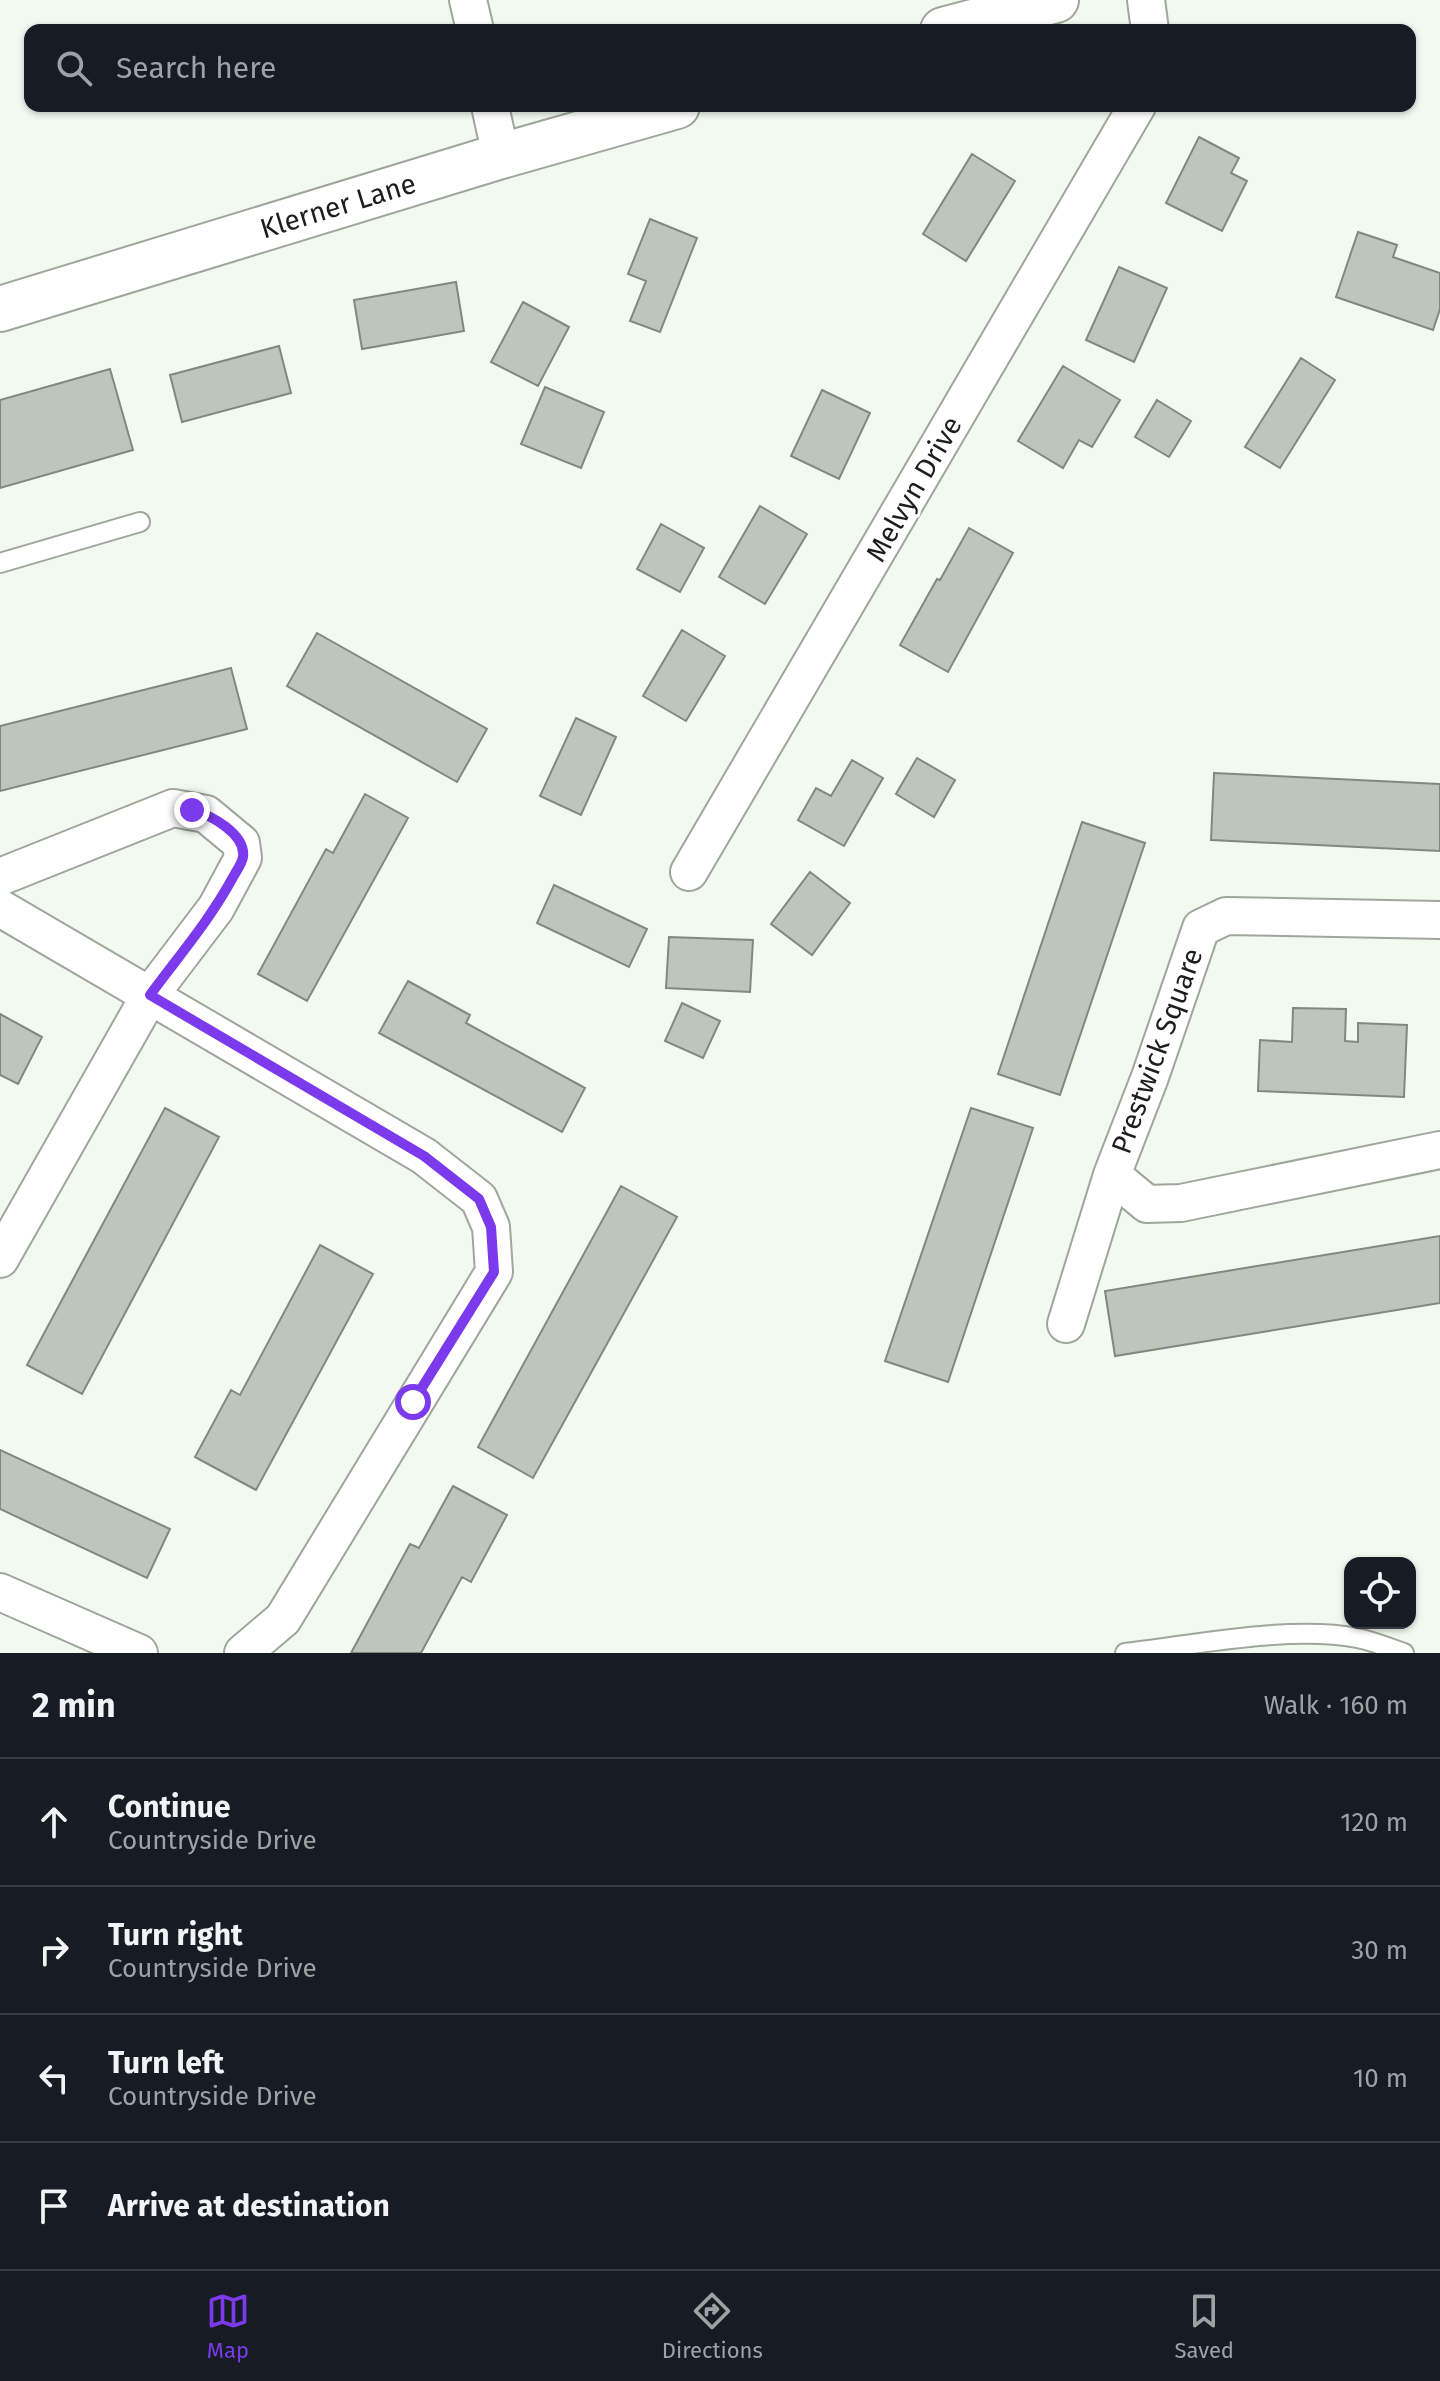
<!DOCTYPE html>
<meta charset="utf-8">
<style>
:root{--surface:#171b24;--page:#242831;--text:#f1f3f6;--muted:#9ea1a6;--line:#363941;--accent:#7c3aed}
body{margin:0;font-family:"Fira Sans",sans-serif;background:var(--page);color:var(--text)}
.controls{position:absolute;right:24px;bottom:24px;display:grid;overflow:hidden;border-radius:16px;box-shadow:0 2px 6px #0004}
.controls button{width:72px;height:72px;display:grid;place-items:center;padding:0;border:0;border-bottom:2px solid var(--line);background:var(--surface);color:var(--text);font:40px sans-serif}
.stop{position:absolute;width:24px;height:24px;margin:-18px;border:6px solid #7c3aed;border-radius:50%;background:#fff}
.stop.end{background:#7c3aed;border-color:#fff;box-shadow:0 2px 8px #0008}
.list{margin:0;padding:0;list-style:none}
h2{display:flex;justify-content:space-between;align-items:center;height:104px;margin:0;padding:0 32px;font-size:34px}
h2 small{font-size:26px;font-weight:400;color:var(--muted)}
.list li{display:grid;grid-template-columns:52px 1fr auto;gap:24px;align-items:center;box-sizing:border-box;height:128px;padding:0 32px;border-top:2px solid var(--line)}
.list b{display:block;font-size:30px;white-space:nowrap}
.list p{margin:0;font-size:26px;white-space:nowrap;color:var(--muted)}
.list em{font-size:26px;font-style:normal;color:var(--muted)}
.icon{flex:none;width:44px;height:44px;fill:none;stroke:currentColor;stroke-width:2;stroke-linecap:round;stroke-linejoin:round}
.map{position:relative;flex:none;width:1440px;height:1653px;overflow:hidden}
.search{position:absolute;background:var(--surface);box-shadow:0 2px 6px #0004;left:24px;right:24px;top:24px;height:88px;display:flex;align-items:center;gap:20px;box-sizing:border-box;padding:0 28px;border-radius:16px;color:var(--muted);font-size:30px}
.sheet{height:616px;background:var(--surface)}
nav{display:flex;justify-content:space-around;align-items:center;box-sizing:border-box;height:112px;border-top:2px solid var(--line);background:var(--surface);font-size:22px;color:var(--muted)}
nav a{display:grid;justify-items:center;gap:4px}
nav .on{color:var(--accent)}
.map>svg:first-child{display:block}
.building{fill:#bec5bb;stroke:#82887e;stroke-width:2}
.lines{fill:none;stroke-linecap:round;stroke-linejoin:round}
.lane-casing{stroke:#9fa69c;stroke-width:22}
.street-casing{stroke:#9fa69c;stroke-width:40}
.secondary-casing{stroke:#9fa69c;stroke-width:48}
.lane{stroke:#fff;stroke-width:18}
.street{stroke:#fff;stroke-width:36}
.secondary{stroke:#fff;stroke-width:44}
.route{stroke:#7c3aed;stroke-width:10}
.labels{text-anchor:middle;dominant-baseline:central;stroke-width:6;stroke-linejoin:round;paint-order:stroke}
.street-label{font-size:28px;fill:#1b1e1a;stroke:#fff}
</style>
<div class="map">
<svg width="1440" height="1653" viewBox="0 0 1440 1653">
<rect width="100%" height="100%" fill="#f2faef"/>
<path class="building" d="M1199,137l40,21 -8,15 16,8 -25,50 -56,-28z
M972,154l43,27 -49,80 -43,-27z
M650,219l47,19 -37,94 -30,-11 16,-40 -18,-7z
M1358,232l39,13 -4,12 47,16v36l-7,21 -97,-33z
M1119,267l48,21 -33,74 -48,-22z
M456,282l8,49 -102,18 -8,-49z
M523,302l46,25 -31,59 -47,-24z
M279,346l12,47 -109,29 -12,-47z
M1301,358l34,22 -55,88 -35,-21z
M1063,366l57,34 -28,47 -13,-7 -16,28 -45,-27z
M110,369l23,81 -133,38v-88z
M545,387l59,25 -23,56 -60,-24z
M822,390l48,23 -31,66 -48,-23z
M1157,400l34,21 -22,36 -34,-20z
M760,506l47,28 -42,70 -46,-27z
M661,524l43,24 -24,44 -43,-23z
M969,528l44,25 -65,119 -48,-27 37,-66 3,1z
M682,630l43,26 -39,65 -43,-25z
M317,633l170,96 -30,53 -170,-96z
M231,668l16,61 -247,62v-65z
M576,718l40,19 -35,78 -41,-19z
M917,758l38,22 -21,37 -38,-23z
M852,760l31,18 -39,68 -46,-26 18,-32 15,8z
M1214,773l226,11v67l-229,-11z
M365,794l43,24 -101,183 -49,-27 68,-125 7,4z
M1082,822l63,21 -85,252 -62,-21z
M810,872l40,31 -38,52 -41,-31z
M554,885l93,44 -18,38 -92,-44z
M669,937l84,3 -3,52 -84,-4z
M408,981l62,34 -4,8 119,65 -23,44 -183,-99z
M682,1003l38,18 -17,37 -38,-17z
M1293,1008l53,1 -1,32 13,1v-19l49,2 -3,72 -146,-6 2,-51 32,2z
M0,1014l42,23 -24,47 -18,-9z
M165,1108l54,29 -137,257 -55,-29z
M971,1108l62,20 -85,254 -63,-21z
M621,1186l56,31 -144,261 -55,-31z
M1440,1236v67l-325,53 -10,-65z
M320,1245l53,29 -117,216 -61,-33 36,-67 9,5z
M0,1450l170,79 -23,49 -147,-69z
M453,1486l54,29 -36,67 -9,-5 -41,76h-70l59,-109 9,4z"/>
<g class="lines">
<defs>
<path id="lane" d="M0,563l140,-41
M1125,1653c69,-8 166,-28 232,-15 16,3 32,10 47,15"/>
<path id="street" d="M468,0l7,30
M1146,0l4,30
M490,106l11,50
M689,872l448,-766
M0,877l173,-69 33,6 35,29 2,15 -27,50 -66,87 -150,264
M0,908l424,248 55,43 12,28 3,45 -211,347 -40,34
M1112,1175l35,29 34,-1 259,-53
M1066,1324l46,-149 38,-98 51,-149 25,-12 214,4
M0,1592l139,61"/>
<path id="secondary" d="M943,30l113,-30
M0,309l501,-153 176,-50"/>
</defs>
<use href="#lane" class="lane-casing"/>
<use href="#street" class="street-casing"/>
<use href="#secondary" class="secondary-casing"/>
<use href="#lane" class="lane"/>
<use href="#street" class="street"/>
<use href="#secondary" class="secondary"/>
</g>
<g class="lines">
<path class="route" d="M192,810c19,5 54,24 51,47 -1,7 -8,16 -11,22 -23,42 -54,78 -82,116l274,161 55,43 12,28 3,45 -81,130"/>
</g>
<g class="labels">
<g class="street-label">
<text transform="translate(338 206) rotate(-17)">Klerner Lane</text>
<text transform="translate(914 489) rotate(-60)">Melvyn Drive</text>
<text transform="translate(1157 1051) rotate(-70)">Prestwick Square</text>
</g>
</g>
</svg>
<div class="controls">
<button><svg class="icon" aria-label="locate" viewBox="0 0 24 24"><circle cx="12" cy="12" r="6"/><path d="M12 2v4M12 18v4M2 12h4M18 12h4"/></svg></button>
</div>
<div class="stop" style="left:413px;top:1402px"></div>
<div class="stop end" style="left:192px;top:810px"></div>
<div class="search"><svg class="icon" aria-label="search" viewBox="0 0 24 24"><circle cx="10" cy="10" r="6"/><path d="M15 15l6 6"/></svg>Search here</div>
</div>
<section class="sheet">
<h2>2 min<small>Walk · 160 m</small></h2>
<ul class="list">
<li><svg class="icon" aria-label="ahead" viewBox="0 0 24 24"><path d="M12 20V5M6 11l6-6 6 6"/></svg><div><b>Continue</b><p>Countryside Drive</p></div><em>120 m</em></li>
<li><svg class="icon" aria-label="right" viewBox="0 0 24 24"><path d="M7 20v-9h11M14 6l5 5-5 5"/></svg><div><b>Turn right</b><p>Countryside Drive</p></div><em>30 m</em></li>
<li><svg class="icon" aria-label="left" viewBox="0 0 24 24"><path d="M17 20v-9H6M10 6l-5 5 5 5"/></svg><div><b>Turn left</b><p>Countryside Drive</p></div><em>10 m</em></li>
<li><svg class="icon" aria-label="arrive" viewBox="0 0 24 24"><path d="M6 21V4h12l-3 4 3 4H6"/></svg><div><b>Arrive at destination</b></div></li>
</ul>
</section>
<nav>
<a class="on"><svg class="icon" aria-label="map" viewBox="0 0 24 24"><path d="M3 6l6-2 6 2 6-2v14l-6 2-6-2-6 2zM9 4v14M15 6v14"/></svg>Map</a>
<a><svg class="icon" aria-label="directions" viewBox="0 0 24 24"><path d="M12 3l9 9-9 9-9-9zM9 14v-3h6M13 9l2 2-2 2"/></svg>Directions</a>
<a><svg class="icon" aria-label="saved" viewBox="0 0 24 24"><path d="M7 4h10v16l-5-4-5 4z"/></svg>Saved</a>
</nav>
